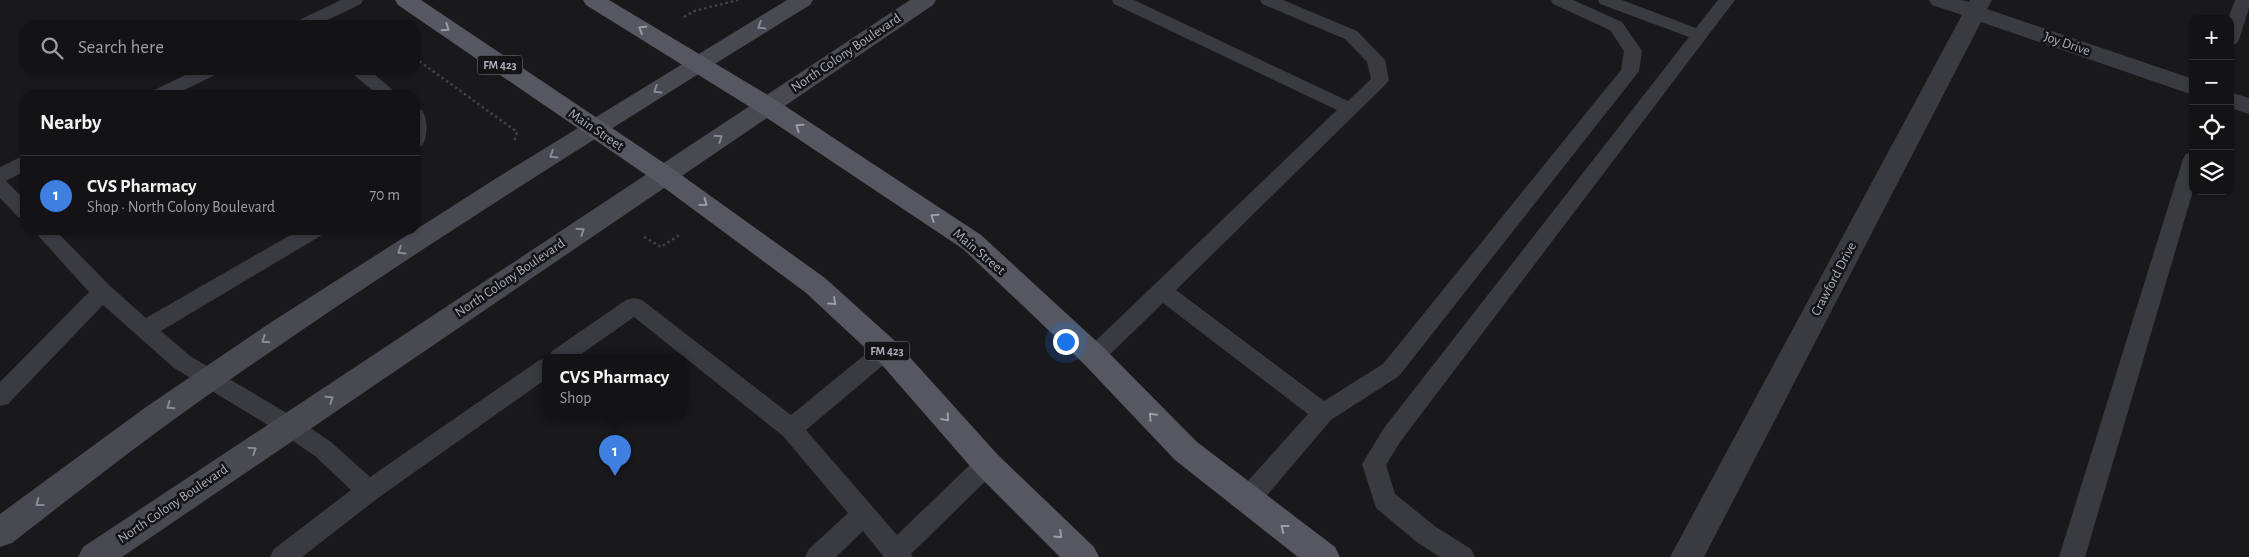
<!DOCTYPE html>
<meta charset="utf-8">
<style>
:root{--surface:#131315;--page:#202022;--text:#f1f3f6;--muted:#9d9ea0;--line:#323234;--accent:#8c9099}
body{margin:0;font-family:"Alegreya Sans",sans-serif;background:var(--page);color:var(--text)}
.controls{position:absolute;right:15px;top:15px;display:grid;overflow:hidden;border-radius:10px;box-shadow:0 1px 4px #0004}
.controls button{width:45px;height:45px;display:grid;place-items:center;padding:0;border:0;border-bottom:1px solid var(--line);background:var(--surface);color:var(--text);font:25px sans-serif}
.you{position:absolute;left:1065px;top:341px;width:18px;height:18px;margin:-12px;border:4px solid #fff;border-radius:50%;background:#1a73e8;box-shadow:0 0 0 8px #1a73e833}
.badge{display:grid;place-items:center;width:32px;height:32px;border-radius:50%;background:var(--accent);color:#fff;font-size:16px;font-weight:700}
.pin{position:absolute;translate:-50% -41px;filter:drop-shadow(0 1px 2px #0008)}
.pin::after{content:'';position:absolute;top:26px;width:18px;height:15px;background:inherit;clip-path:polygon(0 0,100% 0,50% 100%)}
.popup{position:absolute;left:542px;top:354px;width:145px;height:65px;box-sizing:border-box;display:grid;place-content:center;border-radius:10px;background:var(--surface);filter:drop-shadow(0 1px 4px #0005);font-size:16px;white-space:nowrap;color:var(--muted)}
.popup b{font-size:19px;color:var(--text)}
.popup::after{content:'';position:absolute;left:50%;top:100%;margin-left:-10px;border:10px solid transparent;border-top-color:var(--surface)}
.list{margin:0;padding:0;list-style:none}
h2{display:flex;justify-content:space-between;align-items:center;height:65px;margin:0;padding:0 20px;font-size:21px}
h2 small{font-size:16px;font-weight:400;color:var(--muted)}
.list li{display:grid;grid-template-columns:32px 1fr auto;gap:15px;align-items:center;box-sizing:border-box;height:80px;padding:0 20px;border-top:1px solid var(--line)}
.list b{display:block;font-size:19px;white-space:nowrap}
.list p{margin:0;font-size:16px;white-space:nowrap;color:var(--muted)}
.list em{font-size:16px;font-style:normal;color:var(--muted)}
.icon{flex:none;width:28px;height:28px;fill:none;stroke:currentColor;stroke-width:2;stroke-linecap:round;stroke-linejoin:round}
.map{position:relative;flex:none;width:2249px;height:557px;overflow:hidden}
.search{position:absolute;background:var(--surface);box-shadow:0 1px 4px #0004;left:20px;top:20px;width:400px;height:55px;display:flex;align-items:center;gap:12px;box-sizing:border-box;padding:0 18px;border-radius:15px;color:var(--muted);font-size:19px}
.panel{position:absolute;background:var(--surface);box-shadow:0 1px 4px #0004;left:20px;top:90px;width:400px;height:145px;border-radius:15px}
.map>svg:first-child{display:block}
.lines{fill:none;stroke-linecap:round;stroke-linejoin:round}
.path{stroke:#404248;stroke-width:2.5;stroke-dasharray:2.5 3;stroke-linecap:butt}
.service{fill:#3a3b41;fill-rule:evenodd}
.minor{fill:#3a3b41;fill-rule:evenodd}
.secondary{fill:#484951;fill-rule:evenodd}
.primary{fill:#565760;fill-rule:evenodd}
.oneway{stroke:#888b97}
.oneway2{stroke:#9a9daa}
.labels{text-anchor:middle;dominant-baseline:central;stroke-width:5;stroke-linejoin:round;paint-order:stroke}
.shield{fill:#141417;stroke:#7e808a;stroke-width:1}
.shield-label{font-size:12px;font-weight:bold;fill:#abafbc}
.street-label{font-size:14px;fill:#abafbc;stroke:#141417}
</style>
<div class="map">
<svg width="2249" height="557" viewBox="0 0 2249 557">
<rect width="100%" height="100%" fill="#19191c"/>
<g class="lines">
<path class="path" d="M684,17l10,-6 44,-11
M415,58l102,74 -3,10
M644,237l17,10 20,-13"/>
<path class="service" d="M341,0h22l-2,4 -44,21h-23l3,-4z
M1112,0h22l214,101 23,-22 -4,-17 -22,-23 -83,-35 -2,-4h23l74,31 28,29 4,20 -3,4 -210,206 148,111 59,-37 238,-294 3,-19 -14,-21 -57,-26 -2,-4h22l49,22 20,29 -3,20 -3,4 -237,301 -68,44 -74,87 -9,3 -9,-3 -3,-8 3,-8 69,-77 -145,-111 -61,59 -8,3 -8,-3 -3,-6 3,-6 251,-240 -223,-106z
M1598,0h24l74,28 22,-28h17l-335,442 -14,23 9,29 41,33 35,22 4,8h-35l-22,-14 -42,-35 -14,-44 22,-36 305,-391 -89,-33z
M2235,0h14v8l-10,32 -3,4 -6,1v-26h-2z
M196,70h24l-3,4 -43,21h-24l2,-4z
M348,70h21l30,25h-21z
M415,108l7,2c6,10 6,26 0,36l-7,1z
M2193,152v39l-108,366h-26l124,-398 3,-5z
M25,155v16l-19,10 19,19v19l-7,-2 -18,-19v-31z
M33,230h22l55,56 36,32 153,-88h26l-3,5 -161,96 29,25 107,63 34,23 39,35 168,-116 8,-3v21l-168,119 -76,59h-32l4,-8 77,-59 -36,-34 -34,-23 -107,-65 -71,-63 -95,99 -8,2v-24l89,-90z
M634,298l8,2 149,115 87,-71 8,-3 8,3 3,6 -3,6 -88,74 91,105 81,-78 9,-3 9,3 3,7 -3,7 -85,83 2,3h-29l-21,-26 -27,26h-31l4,-8 39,-36 -65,-77 -149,-119 -57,40h-28l3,-6 74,-51z"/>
<path class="minor" d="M1929,0h32l8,2 1,-2h22l-5,9 206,70v16l-212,-73 -277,535h-34l292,-542 -30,-10z
M2230,92l19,6v16l-19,-6z"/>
<path class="secondary" d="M787,0h26l-3,5c-199,123 -398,247 -589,381 -72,50 -141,104 -209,157l-12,4v-33l146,-107 127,-86 222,-142z
M910,0h26l-3,5 -811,552h-44l5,-10z"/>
<path class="primary" d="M395,0h26l252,169 152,109 71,64 102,113 96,92 5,10h-39l-84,-84 -100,-115 -71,-66 -150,-111 -257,-176z
M583,0h26l167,100 205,135 123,113 93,94 138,105 5,10h-42l-123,-97 -91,-96 -121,-115 -205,-137 -172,-107z"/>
</g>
<defs><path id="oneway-chevron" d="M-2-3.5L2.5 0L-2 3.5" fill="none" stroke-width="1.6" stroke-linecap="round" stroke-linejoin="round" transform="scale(1.25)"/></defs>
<g class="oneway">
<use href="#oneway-chevron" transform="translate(761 26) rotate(148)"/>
<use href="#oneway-chevron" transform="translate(657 90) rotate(148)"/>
<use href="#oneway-chevron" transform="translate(719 138) rotate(-34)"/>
<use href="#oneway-chevron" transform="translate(553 155) rotate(148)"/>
<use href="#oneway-chevron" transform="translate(581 231) rotate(-34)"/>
<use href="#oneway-chevron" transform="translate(401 251) rotate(148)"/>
<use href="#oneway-chevron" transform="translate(265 340) rotate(146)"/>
<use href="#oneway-chevron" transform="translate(330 399) rotate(-34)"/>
<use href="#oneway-chevron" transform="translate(170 406) rotate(145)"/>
<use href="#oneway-chevron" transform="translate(253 450) rotate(-34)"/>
<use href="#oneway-chevron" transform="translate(39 503) rotate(143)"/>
</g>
<g class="oneway2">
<use href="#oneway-chevron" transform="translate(446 28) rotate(34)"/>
<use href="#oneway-chevron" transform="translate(642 29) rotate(-149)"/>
<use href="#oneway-chevron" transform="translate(799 127) rotate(-146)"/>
<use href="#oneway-chevron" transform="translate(704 203) rotate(36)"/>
<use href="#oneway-chevron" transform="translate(934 217) rotate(-146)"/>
<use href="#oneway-chevron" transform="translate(833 302) rotate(42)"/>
<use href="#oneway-chevron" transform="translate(1152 416) rotate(-134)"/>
<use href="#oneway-chevron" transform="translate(946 418) rotate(49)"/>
<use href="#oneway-chevron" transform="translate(1284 528) rotate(-142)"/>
<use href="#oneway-chevron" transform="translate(1059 535) rotate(44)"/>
</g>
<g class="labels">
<g class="shield">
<rect x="477.5" y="55.5" width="45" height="19" rx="4"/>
<rect x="864.5" y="341.5" width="45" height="19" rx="4"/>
</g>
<g class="shield-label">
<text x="500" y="65">FM 423</text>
<text x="887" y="351">FM 423</text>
</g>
<g class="street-label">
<text transform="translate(2067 44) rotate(19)">Joy Drive</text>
<text transform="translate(846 53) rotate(-34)">North Colony Boulevard</text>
<text transform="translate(596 130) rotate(34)">Main Street</text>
<text transform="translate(979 252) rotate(40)">Main Street</text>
<text transform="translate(510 278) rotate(-34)">North Colony Boulevard</text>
<text transform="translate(1834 279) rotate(-62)">Crawford Drive</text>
<text transform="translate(173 504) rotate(-34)">North Colony Boulevard</text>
</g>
</g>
</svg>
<div class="controls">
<button>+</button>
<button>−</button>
<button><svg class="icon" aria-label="locate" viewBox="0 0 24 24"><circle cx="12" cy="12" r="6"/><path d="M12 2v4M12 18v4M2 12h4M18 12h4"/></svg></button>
<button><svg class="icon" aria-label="layers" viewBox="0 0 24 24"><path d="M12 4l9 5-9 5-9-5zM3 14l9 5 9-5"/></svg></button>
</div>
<div class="you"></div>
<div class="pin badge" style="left:615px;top:476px;background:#3f7fe0">1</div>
<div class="popup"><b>CVS Pharmacy</b>Shop</div>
<div class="search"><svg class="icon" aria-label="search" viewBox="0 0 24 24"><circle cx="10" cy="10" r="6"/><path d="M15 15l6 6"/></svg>Search here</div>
<section class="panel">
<h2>Nearby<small></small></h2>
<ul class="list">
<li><span class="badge" style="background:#3f7fe0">1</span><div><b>CVS Pharmacy</b><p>Shop · North Colony Boulevard</p></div><em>70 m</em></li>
</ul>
</section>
</div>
